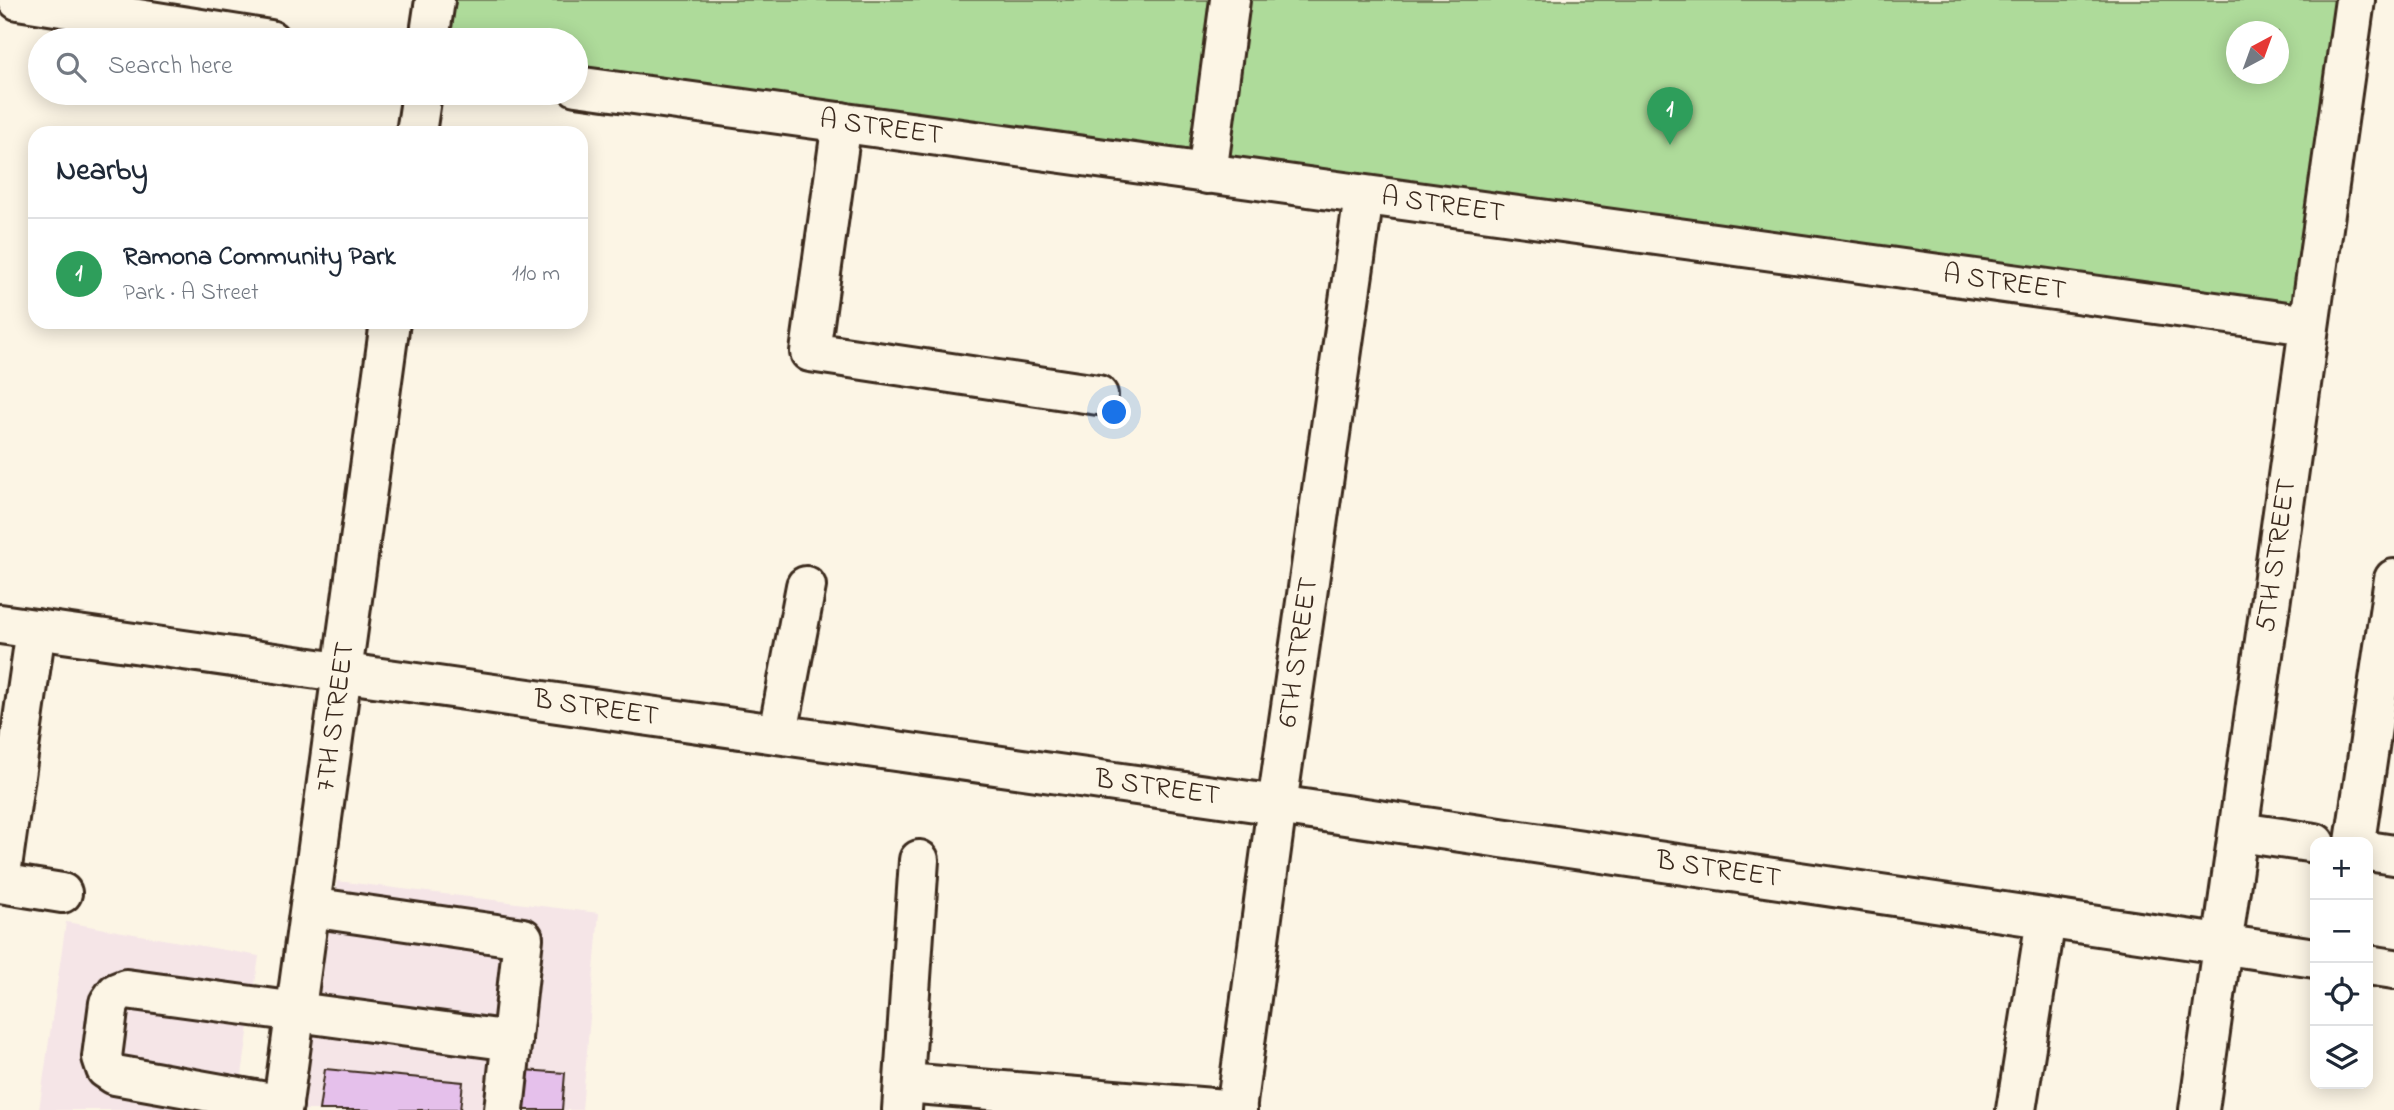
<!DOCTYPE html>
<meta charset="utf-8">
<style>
:root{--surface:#fff;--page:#f6f6f7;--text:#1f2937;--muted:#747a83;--line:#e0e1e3;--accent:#3b2a1e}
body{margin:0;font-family:"Indie Flower",sans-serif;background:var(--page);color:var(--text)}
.controls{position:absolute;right:21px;bottom:21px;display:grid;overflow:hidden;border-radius:14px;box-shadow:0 4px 18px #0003}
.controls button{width:63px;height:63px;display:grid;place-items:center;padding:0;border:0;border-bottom:2px solid var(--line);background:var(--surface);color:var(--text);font:35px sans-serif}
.compass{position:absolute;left:2226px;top:21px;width:63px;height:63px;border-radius:50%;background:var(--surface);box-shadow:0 4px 18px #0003;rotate:41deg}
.you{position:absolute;left:1115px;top:413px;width:24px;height:24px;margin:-18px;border:5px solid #fff;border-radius:50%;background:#1a73e8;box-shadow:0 0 0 10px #1a73e833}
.badge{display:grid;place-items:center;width:46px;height:46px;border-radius:50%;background:var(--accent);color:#fff;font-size:23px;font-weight:700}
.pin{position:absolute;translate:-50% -58px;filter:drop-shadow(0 2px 4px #0008)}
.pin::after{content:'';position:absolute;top:37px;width:24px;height:21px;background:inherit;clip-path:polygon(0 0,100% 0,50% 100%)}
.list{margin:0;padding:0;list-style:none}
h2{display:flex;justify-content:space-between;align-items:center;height:91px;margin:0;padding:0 28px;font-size:30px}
h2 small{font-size:23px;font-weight:400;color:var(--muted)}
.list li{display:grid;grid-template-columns:46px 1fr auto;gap:21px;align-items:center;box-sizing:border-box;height:112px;padding:0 28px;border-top:2px solid var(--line)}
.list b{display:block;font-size:26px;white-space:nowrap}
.list p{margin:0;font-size:23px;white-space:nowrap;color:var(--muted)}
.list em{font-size:23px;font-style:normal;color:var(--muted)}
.icon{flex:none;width:38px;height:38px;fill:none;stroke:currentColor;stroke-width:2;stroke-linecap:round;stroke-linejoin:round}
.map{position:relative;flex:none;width:2394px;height:1110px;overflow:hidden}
.search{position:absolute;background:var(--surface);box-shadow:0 4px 18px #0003;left:28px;top:28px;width:560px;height:77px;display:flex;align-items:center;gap:18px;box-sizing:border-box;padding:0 24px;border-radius:38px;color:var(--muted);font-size:26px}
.panel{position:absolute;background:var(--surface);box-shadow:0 4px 18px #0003;left:28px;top:126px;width:560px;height:203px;border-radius:21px}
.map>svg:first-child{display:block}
.built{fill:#f5e5e7}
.green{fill:#aedb9a;stroke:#74825c;stroke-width:2;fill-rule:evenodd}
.building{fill:#e5c0eb;stroke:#3b2a1e;stroke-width:2}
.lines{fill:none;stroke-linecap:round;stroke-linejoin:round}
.minor-casing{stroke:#3b2a1e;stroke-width:44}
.minor{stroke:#fcf5e5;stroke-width:38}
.labels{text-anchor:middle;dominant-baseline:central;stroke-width:7;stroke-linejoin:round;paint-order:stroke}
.street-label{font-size:28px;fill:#3b2a1e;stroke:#fcf5e5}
</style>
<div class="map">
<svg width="2394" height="1110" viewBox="0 0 2394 1110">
<rect width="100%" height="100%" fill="#fcf5e5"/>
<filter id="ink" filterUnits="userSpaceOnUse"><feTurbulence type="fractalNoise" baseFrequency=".0143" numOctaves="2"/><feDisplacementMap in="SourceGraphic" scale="14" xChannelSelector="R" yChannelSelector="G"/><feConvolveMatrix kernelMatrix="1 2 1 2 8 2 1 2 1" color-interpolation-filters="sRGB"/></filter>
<g filter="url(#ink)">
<path class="built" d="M337,881l262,32 -17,197h-282z
M66,922l193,34 -22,154h-198z"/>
<path class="green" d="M435,0h1918l-45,324 -1732,-238v-46h-147zM2236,32h42v42h-42z"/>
<path class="building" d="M325,1069l138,13 -3,28h-141z
M524,1070l41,3 -3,37h-41z"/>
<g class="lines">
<defs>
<g id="minor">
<path d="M18,0l252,40"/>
<path d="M429,40l6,-40"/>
<path id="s1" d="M576,86l1733,239"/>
<path d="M842,122l-32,230 288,43"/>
<path d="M416,133l6,-40"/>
<path d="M1207,174l23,-174"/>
<path id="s2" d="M0,624l1277,181 1038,153"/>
<path d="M778,733l28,-147"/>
<path d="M2239,832l76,11"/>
<path d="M2355,842l39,-263"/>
<path d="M2368,851l26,4"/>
<path d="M0,881l36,-252"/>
<path d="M0,883l62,10"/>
<path d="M310,907l213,31 -19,172"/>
<path d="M2368,965l26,4"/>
<path d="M905,1083l332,27"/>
<path d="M283,1105l-168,-30 -9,-6 -4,-12 7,-54 7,-10 10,-4 386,52"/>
<path id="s3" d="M282,1110l108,-788"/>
<path d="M902,1110l17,-250"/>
<path id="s4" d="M1236,1110l41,-305 87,-609"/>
<path d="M2016,1110l30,-191"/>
<path id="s5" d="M2199,1110l156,-1110"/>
</g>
</defs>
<use href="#minor" class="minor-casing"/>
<use href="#minor" class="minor"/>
</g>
</g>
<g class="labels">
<g class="street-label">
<text stroke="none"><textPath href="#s1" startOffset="308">A STREET</textPath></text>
<text stroke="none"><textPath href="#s1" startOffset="875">A STREET</textPath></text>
<text stroke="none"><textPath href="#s1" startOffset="1442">A STREET</textPath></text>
<text stroke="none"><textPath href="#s5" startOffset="560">5TH STREET</textPath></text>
<text stroke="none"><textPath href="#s4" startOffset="462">6TH STREET</textPath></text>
<text stroke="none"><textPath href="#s2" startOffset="602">B STREET</textPath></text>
<text stroke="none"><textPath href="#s3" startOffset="397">7TH STREET</textPath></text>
<text stroke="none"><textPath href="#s2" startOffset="1169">B STREET</textPath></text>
<text stroke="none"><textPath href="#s2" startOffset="1736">B STREET</textPath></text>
</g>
</g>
</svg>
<div class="controls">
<button>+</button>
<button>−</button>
<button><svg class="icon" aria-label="locate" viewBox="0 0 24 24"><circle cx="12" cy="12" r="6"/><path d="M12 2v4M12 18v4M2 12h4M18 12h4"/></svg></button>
<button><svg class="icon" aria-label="layers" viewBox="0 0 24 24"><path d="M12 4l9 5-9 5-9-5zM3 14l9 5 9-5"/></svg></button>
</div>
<svg class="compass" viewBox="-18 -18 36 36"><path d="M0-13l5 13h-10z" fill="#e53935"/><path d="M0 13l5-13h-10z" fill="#747a83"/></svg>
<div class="you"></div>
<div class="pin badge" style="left:1670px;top:145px;background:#2e9e5b">1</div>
<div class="search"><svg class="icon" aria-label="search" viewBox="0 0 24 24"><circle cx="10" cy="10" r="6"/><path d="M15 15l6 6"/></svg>Search here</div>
<section class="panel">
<h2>Nearby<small></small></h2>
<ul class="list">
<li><span class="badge" style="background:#2e9e5b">1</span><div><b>Ramona Community Park</b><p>Park · A Street</p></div><em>110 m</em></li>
</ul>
</section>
</div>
